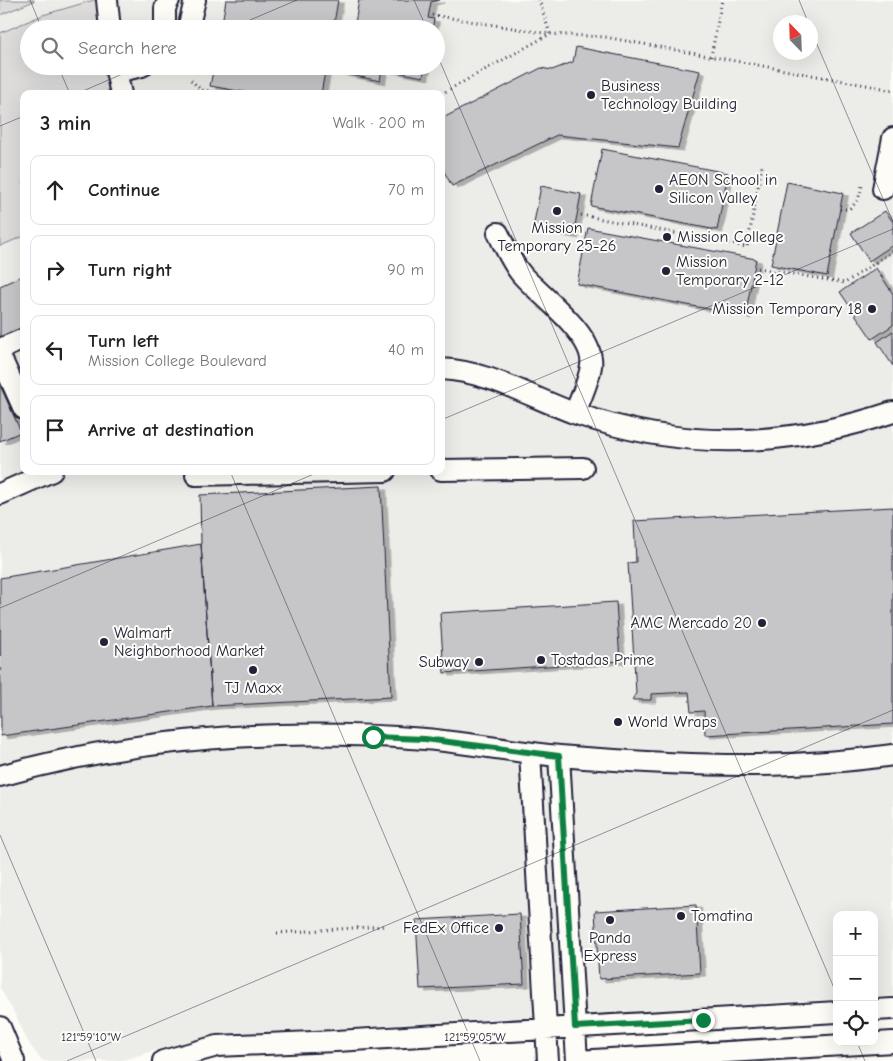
<!DOCTYPE html>
<meta charset="utf-8">
<style>
:root{--surface:#fff;--page:#f2f2f2;--text:#222;--muted:#767676;--line:#e0e0e0}
body{margin:0;font-family:"Comic Neue",sans-serif;background:var(--page);color:var(--text)}
.controls{position:absolute;right:15px;bottom:15px;display:grid;overflow:hidden;border-radius:10px;box-shadow:0 5px 20px #0002}
.controls button{width:45px;height:45px;display:grid;place-items:center;padding:0;border:0;border-bottom:1px solid var(--line);background:var(--surface);color:var(--text);font:25px sans-serif}
.compass{position:absolute;left:773px;top:15px;width:45px;height:45px;border-radius:50%;background:var(--surface);box-shadow:0 5px 20px #0002;rotate:337deg}
.stop{position:absolute;width:15px;height:15px;margin:-11px;border:4px solid #0b8043;border-radius:50%;background:#fff}
.stop.end{background:#0b8043;border-color:#fff;box-shadow:0 1px 5px #0008}
.list{margin:0;padding:0;list-style:none}
h2{display:flex;justify-content:space-between;align-items:center;height:65px;margin:0;padding:0 20px;font-size:21px}
h2 small{font-size:16px;font-weight:400;color:var(--muted)}
.list li{display:grid;grid-template-columns:32px 1fr auto;gap:15px;align-items:center;box-sizing:border-box;height:70px;margin:0 10px 10px;padding:0 10px;border:1px solid var(--line);border-radius:10px}
.list b{display:block;font-size:19px;white-space:nowrap}
.list p{margin:0;font-size:16px;white-space:nowrap;color:var(--muted)}
.list em{font-size:16px;font-style:normal;color:var(--muted)}
.icon{flex:none;width:28px;height:28px;fill:none;stroke:currentColor;stroke-width:2;stroke-linecap:round;stroke-linejoin:round}
.map{position:relative;flex:none;width:893px;height:1061px;overflow:hidden}
.search{position:absolute;background:var(--surface);box-shadow:0 5px 20px #0002;left:20px;top:20px;width:425px;height:55px;display:flex;align-items:center;gap:12px;box-sizing:border-box;padding:0 18px;border-radius:28px;color:var(--muted);font-size:19px}
.panel{position:absolute;background:var(--surface);box-shadow:0 5px 20px #0002;left:20px;top:90px;width:425px;height:385px;border-radius:10px}
.map>svg:first-child{display:block}
.built{fill:#ecece9;fill-rule:evenodd}
.green{fill:#dddcdb;stroke:#807f8b}
.building{fill:#c6c6c8;stroke:#22223b;filter:url(#shadow)}
.lines{fill:none;stroke-linecap:round;stroke-linejoin:round}
.minor-casing{stroke:#22223b;stroke-width:24}
.path{stroke:#22223b;stroke-width:3;stroke-dasharray:1 4;stroke-linecap:butt}
.minor{stroke:#fdfcf7;stroke-width:20}
.route{stroke:#0b8043;stroke-width:6}
.ticks{fill:none;stroke:#22223b;stroke-width:1;stroke-opacity:0.45}
.poi-dot{fill:#22223b;stroke:#fdfcf7;stroke-width:2}
.labels{text-anchor:middle;dominant-baseline:central;stroke-width:4;stroke-linejoin:round;paint-order:stroke}
.poi-label{font-size:16px;fill:#22223b;stroke:#fdfcf7;text-anchor:start}
.ticks-label{font-size:12px;text-anchor:middle;fill:#22223b;stroke:#fdfcf7;stroke-width:4;stroke-linejoin:round;paint-order:stroke}
</style>
<div class="map">
<svg width="893" height="1061" viewBox="0 0 893 1061">
<defs>
<filter id="shadow"><feDropShadow dx="5.5" dy="3" stdDeviation="0" flood-color="#0004"/></filter>
</defs>
<rect width="100%" height="100%" fill="#fdfcf7"/>
<filter id="ink" filterUnits="userSpaceOnUse"><feTurbulence type="fractalNoise" baseFrequency=".02" numOctaves="2"/><feDisplacementMap in="SourceGraphic" scale="10" xChannelSelector="R" yChannelSelector="G"/><feConvolveMatrix kernelMatrix="1 2 1 2 8 2 1 2 1" color-interpolation-filters="sRGB"/></filter>
<g filter="url(#ink)">
<path class="built" d="M0,0h893v996l-19,1v-82h-37v84l-621,36 -50,12 -46,14h-76l-5,-4 -11,-15 -12,-26 -16,-28zM780,22h30v30h-30zM29,29h407v37h-407zM24,94h417v377h-417z"/>
<path class="green" d="M0,0h34v1l-34,14z
M94,0h2l4,29h-71v37h76l4,28h-85v142l-24,10v-213l43,-18z"/>
<path class="building" d="M226,0h112l-5,29h-112z
M359,0h80l-8,2 -3,16 6,1 -2,10h-78z
M576,47l124,24 -22,77 -121,-13 -105,51 -11,-20v-47l100,-51 11,2 21,-8z
M214,66h112l-5,28h-66l-45,-8z
M343,66h82l-2,11 -41,-8 -2,12 -39,-8z
M174,89l27,5h-28z
M602,149l126,24 -11,57 -126,-24z
M787,182l56,11 -16,83 -56,-11z
M541,186l40,8 -8,42 -40,-8z
M885,211l8,11v23l-24,16 -18,-28z
M588,228l168,31 -11,57 -168,-32z
M876,268l17,26v31l-21,14 -32,-47z
M24,275v53l-24,10v-52z
M893,331v35l-16,-24z
M0,385l21,47 -21,9z
M381,486l10,211 -179,9 -11,-162 -1,-49z
M893,507v217l-188,11 -1,-24 -13,1 -2,-20 -38,2v6h-19l4,-7 -8,-130 8,-1 -2,-41z
M201,544l11,162 -211,30 -1,-158z
M616,602l4,59 -176,12 -4,-60z
M696,905l4,68 -101,6 -4,-68z
M520,914l4,70 -104,5 -4,-69z"/>
<g class="lines">
<defs>
<path id="minor" d="M107,0l3,29
M165,29v-21l4,-8
M188,29l7,-29
M115,66l6,28
M116,72l26,-6
M883,189l10,-51
M498,233c7,14 14,31 25,43 18,20 73,60 68,90 -2,15 -11,33 -16,47
M0,349l24,-10
M0,356l24,53
M441,369c47,2 89,28 133,44 108,38 211,35 319,-1
M441,470l142,-2
M196,475l189,-4
M0,494l52,-23
M530,753l18,308
M559,756l18,305
M0,776c137,-39 284,-48 425,-37 45,4 90,13 135,17 110,9 223,15 333,-1
M874,1010l19,-1
M0,1027l14,34
M163,1061l54,-15 119,-5 501,-29
M577,1061l316,-19"/>
</defs>
<use href="#minor" class="minor-casing"/>
<path class="path" d="M432,15l118,19 -11,-34
M711,57l11,-57
M191,80l9,9 25,5
M441,94l109,-60 55,3 288,53
M840,209h9c9,-7 11,-13 13,-24
M581,215l166,32 15,-81
M758,268l87,15 48,-32
M277,933l107,-7"/>
<use href="#minor" class="minor"/>
</g>
</g>
<g class="lines" filter="url(#ink)">
<path class="route" d="M373,737l52,2 134,17 16,271 128,-7"/>
</g>
<path class="ticks" d="M30,0l12,29M414,0l13,29M799,0l9,22M810,28l83,194M229,29l68,-29M436,52l401,943M58,66l12,28M76,94l65,-28M0,126l24,-10M441,420l452,-191M230,471l250,590M0,608l321,-137M0,835l96,226M857,1042l8,19M67,1061l826,-351"/>
<g class="poi-dot">
<circle cx="591" cy="95" r="5"/>
<circle cx="659" cy="189" r="5"/>
<circle cx="557" cy="211" r="5"/>
<circle cx="667" cy="237" r="5"/>
<circle cx="666" cy="271" r="5"/>
<circle cx="872" cy="309" r="5"/>
<circle cx="762" cy="623" r="5"/>
<circle cx="104" cy="642" r="5"/>
<circle cx="541" cy="660" r="5"/>
<circle cx="479" cy="662" r="5"/>
<circle cx="253" cy="670" r="5"/>
<circle cx="618" cy="722" r="5"/>
<circle cx="681" cy="916" r="5"/>
<circle cx="610" cy="920" r="5"/>
<circle cx="499" cy="928" r="5"/>
</g>
<g class="labels">
<g class="poi-label">
<text x="601" y="86">Business<tspan x="601" dy="18">Technology Building</tspan></text>
<text x="669" y="180">AEON School in<tspan x="669" dy="18">Silicon Valley</tspan></text>
<text x="557" y="228" text-anchor="middle">Mission<tspan x="557" dy="18">Temporary 25-26</tspan></text>
<text x="677" y="237">Mission College</text>
<text x="676" y="262">Mission<tspan x="676" dy="18">Temporary 2-12</tspan></text>
<text x="862" y="309" text-anchor="end">Mission Temporary 18</text>
<text x="752" y="623" text-anchor="end">AMC Mercado 20</text>
<text x="114" y="633">Walmart<tspan x="114" dy="18">Neighborhood Market</tspan></text>
<text x="551" y="660">Tostadas Prime</text>
<text x="469" y="662" text-anchor="end">Subway</text>
<text x="253" y="688" text-anchor="middle">TJ Maxx</text>
<text x="628" y="722">World Wraps</text>
<text x="691" y="916">Tomatina</text>
<text x="489" y="928" text-anchor="end">FedEx Office</text>
<text x="610" y="938" text-anchor="middle">Panda<tspan x="610" dy="18">Express</tspan></text>
</g>
</g>
<g class="ticks-label">
<text x="91" y="1041">121°59'10"W</text>
<text x="475" y="1041">121°59'05"W</text>
</g>
</svg>
<div class="controls">
<button>+</button>
<button>−</button>
<button><svg class="icon" aria-label="locate" viewBox="0 0 24 24"><circle cx="12" cy="12" r="6"/><path d="M12 2v4M12 18v4M2 12h4M18 12h4"/></svg></button>
</div>
<svg class="compass" viewBox="-18 -18 36 36"><path d="M0-13l5 13h-10z" fill="#e53935"/><path d="M0 13l5-13h-10z" fill="#767676"/></svg>
<div class="stop" style="left:373px;top:737px"></div>
<div class="stop end" style="left:703px;top:1020px"></div>
<div class="search"><svg class="icon" aria-label="search" viewBox="0 0 24 24"><circle cx="10" cy="10" r="6"/><path d="M15 15l6 6"/></svg>Search here</div>
<section class="panel">
<h2>3 min<small>Walk · 200 m</small></h2>
<ul class="list">
<li><svg class="icon" aria-label="ahead" viewBox="0 0 24 24"><path d="M12 20V5M6 11l6-6 6 6"/></svg><div><b>Continue</b></div><em>70 m</em></li>
<li><svg class="icon" aria-label="right" viewBox="0 0 24 24"><path d="M7 20v-9h11M14 6l5 5-5 5"/></svg><div><b>Turn right</b></div><em>90 m</em></li>
<li><svg class="icon" aria-label="left" viewBox="0 0 24 24"><path d="M17 20v-9H6M10 6l-5 5 5 5"/></svg><div><b>Turn left</b><p>Mission College Boulevard</p></div><em>40 m</em></li>
<li><svg class="icon" aria-label="arrive" viewBox="0 0 24 24"><path d="M6 21V4h12l-3 4 3 4H6"/></svg><div><b>Arrive at destination</b></div></li>
</ul>
</section>
</div>
